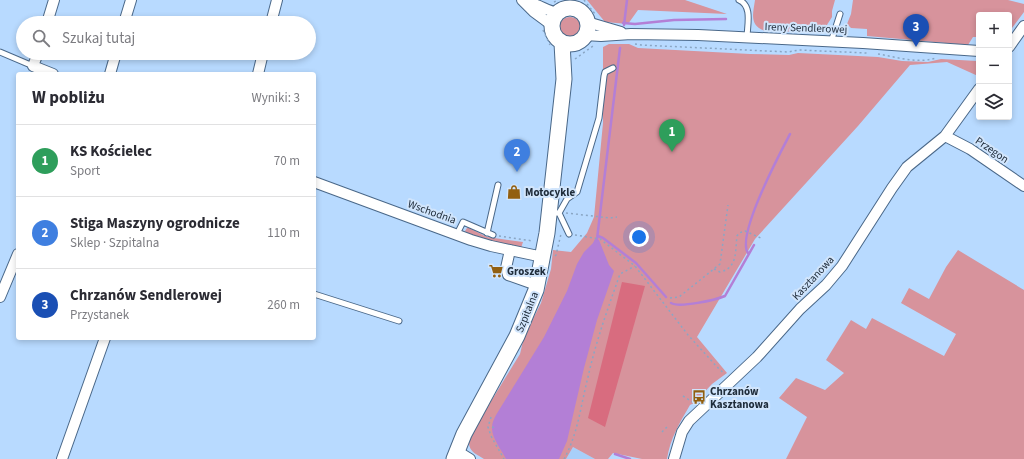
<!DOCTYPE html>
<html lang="pl">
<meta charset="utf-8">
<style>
:root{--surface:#fff;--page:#f7f7f7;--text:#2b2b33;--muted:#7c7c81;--line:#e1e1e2;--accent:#925f10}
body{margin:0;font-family:"Source Sans 3",sans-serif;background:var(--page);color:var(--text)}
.controls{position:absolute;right:12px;top:12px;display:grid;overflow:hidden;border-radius:4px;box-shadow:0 2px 6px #0003}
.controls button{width:36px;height:36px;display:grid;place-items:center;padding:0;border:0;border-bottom:1px solid var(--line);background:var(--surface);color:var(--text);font:20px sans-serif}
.you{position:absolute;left:639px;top:237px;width:14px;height:14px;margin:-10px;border:3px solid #fff;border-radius:50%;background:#1a73e8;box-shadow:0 0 0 6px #1a73e833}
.badge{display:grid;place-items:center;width:26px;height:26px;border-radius:50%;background:var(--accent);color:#fff;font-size:13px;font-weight:700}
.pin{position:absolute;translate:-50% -33px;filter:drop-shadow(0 1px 2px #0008)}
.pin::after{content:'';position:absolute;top:21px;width:14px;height:12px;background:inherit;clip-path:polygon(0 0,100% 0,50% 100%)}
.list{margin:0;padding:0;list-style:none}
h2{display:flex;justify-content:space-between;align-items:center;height:52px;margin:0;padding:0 16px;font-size:17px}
h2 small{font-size:13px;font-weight:400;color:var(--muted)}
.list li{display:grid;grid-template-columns:26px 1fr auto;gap:12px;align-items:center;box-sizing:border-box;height:72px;padding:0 16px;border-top:1px solid var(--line)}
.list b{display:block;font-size:15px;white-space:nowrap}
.list p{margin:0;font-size:13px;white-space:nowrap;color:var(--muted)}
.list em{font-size:13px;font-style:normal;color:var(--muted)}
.icon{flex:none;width:22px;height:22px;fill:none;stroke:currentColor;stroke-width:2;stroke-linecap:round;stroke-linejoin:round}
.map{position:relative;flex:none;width:1024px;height:459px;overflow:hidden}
.search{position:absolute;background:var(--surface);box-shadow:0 2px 6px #0003;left:16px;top:16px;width:300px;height:44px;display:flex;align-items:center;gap:10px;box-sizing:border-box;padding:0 14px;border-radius:22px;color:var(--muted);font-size:15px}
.panel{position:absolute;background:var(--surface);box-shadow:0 2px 6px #0003;left:16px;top:72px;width:300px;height:268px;border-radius:4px}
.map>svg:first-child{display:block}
.built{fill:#a8cff9}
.green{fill:#d7939c}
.forest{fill:#d86c7f}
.water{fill:#b37fd6}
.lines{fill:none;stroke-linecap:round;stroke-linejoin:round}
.stream{stroke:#b37fd6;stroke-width:2.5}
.lane-casing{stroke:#4a6889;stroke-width:7}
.street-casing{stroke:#4a6889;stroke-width:12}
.secondary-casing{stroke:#4a6889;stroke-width:17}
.path{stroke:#8aa6c4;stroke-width:1.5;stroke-dasharray:2 3;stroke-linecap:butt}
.lane{stroke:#fff;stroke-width:5}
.street{stroke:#fff;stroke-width:10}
.secondary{stroke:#fff;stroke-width:15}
.labels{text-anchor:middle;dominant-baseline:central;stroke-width:4;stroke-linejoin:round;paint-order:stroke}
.street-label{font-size:11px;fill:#202d3b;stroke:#d1e5fc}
.poi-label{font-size:11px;font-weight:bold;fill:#202d3b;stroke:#d1e5fc;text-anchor:start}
</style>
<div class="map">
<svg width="1024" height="459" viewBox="0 0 1024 459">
<rect width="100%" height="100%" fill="#b8daff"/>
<path class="built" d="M573,447l22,12h-29z"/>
<path class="green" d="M587,0h98l42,14 -89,-4 -10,14 -23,-2z
M755,0h80l-3,11v6l-7,11 -13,4 -47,-1c-16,-6 -12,-17 -10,-31z
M853,0h155l16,4v8l-15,20v-17h-30v22h-6l-5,8 -101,-9v-7l-16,-1 -4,-4 4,-10z
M559 28a11 11 0 1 1 22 0a11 11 0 1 1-22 0Z
M609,44h20l9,4 112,6 39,1 9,-2 80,4 24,4 26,1 13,-3 36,2 1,-3h1v16l-1,2 -31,-14 -37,3 -52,61 -103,113 -58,98 30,36 -15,11 -18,19 -4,2c-10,17 -20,34 -23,54h-25l-29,-6 -5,6h-13l-22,-12 -7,12h-82c-6,-4 -15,-7 -15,-16 0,-3 2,-6 2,-9l49,-80 4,-17 17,-34 10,-34 2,-19 18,2 16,-19 7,-16 9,-94v-76z
M467,228h2l18,9 36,5 -2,6 -14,-3 -40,-11 -2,-3z
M958,250l66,40v169h-238l21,-42 -28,-19 17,-20 29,12 19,-17 -18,-13 25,-40 15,9 6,-11 72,38 12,-22 -55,-31 8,-15 20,11 17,-32z"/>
<path class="forest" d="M622,282l23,4 -40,141 -17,-9z"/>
<path class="water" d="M595,239l4,1 10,25 5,6 -17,49 -13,48 -17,73 -8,18h-53c-4,-8 -15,-22 -14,-32 0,-4 2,-8 4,-12l48,-78 23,-46 10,-27 7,-12 9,-9z"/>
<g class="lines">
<path class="stream" d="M623,23l12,1 39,-4 52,-1
M624,25l3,-25
M598,236l5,2 33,25 30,34
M597,239l23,-191
M748,253c-12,-17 32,-100 42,-119
M671,303c9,5 44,-3 54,-7l29,-51
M615,454l15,5"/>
<defs>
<path id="lane" d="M739,0c14,6 8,26 8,38
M831,42l9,-28
M0,52l33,14
M550,213h9l8,-14 10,-7 22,-74 5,-42 1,-4 8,-4
M559,213l10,21
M487,233l11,-48
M457,234l6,-12 30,13
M314,294l85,27"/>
<path id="street" d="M522,0l12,12 19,14
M527,2c11,2 20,9 31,11
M587,22l34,10
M47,23l7,-23
M124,23l7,-23
M271,23l6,-23
M585,35l16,1 30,-2 67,1 165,8 116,8
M1009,47l15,-21
M38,53l-5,13 20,8
M110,74l6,-21
M258,74l5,-21
M945,136l25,13 54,37
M314,182l157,58 20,6 52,11
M510,250l-4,18 2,7 23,8
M0,297l18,-43
M457,451l13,8
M62,459l43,-121
M674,459l8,-27 7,-11 68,-64 43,-48 26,-24 16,-19 50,-78 15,-21 38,-31 34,-47"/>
<path id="secondary" d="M552 26a18 18 0 1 1 36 0a18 18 0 1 1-36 0Z
M454,459l10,-25 53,-98 19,-46 11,-57 17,-154 -2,-36"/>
</defs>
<use href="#lane" class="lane-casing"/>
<use href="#street" class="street-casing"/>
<use href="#secondary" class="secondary-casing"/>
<path class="path" d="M584,0l11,14
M554,2l4,-2
M543,30l7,15
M635,44l6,1 147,7 11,-2 68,3
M878,54c19,3 39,10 58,4
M575,59l18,-13
M566,213l44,5 7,-1
M575,235l25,4 35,27 53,69 31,34 6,5
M499,236l34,5
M555,256l1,-1 5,-21
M714,269l6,3c18,-4 15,-21 17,-36l2,-3 6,-2 18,8
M670,298l9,-1 41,-33 8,-59
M683,396l11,7
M491,417l-3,10 3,9 13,23
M492,427l3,1
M662,432l7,-7
M564,459c14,-25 17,-55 24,-82 8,-36 20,-69 32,-103l15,-8"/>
<use href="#lane" class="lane"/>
<use href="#street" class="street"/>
<use href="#secondary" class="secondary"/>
</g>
<defs>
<symbol id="shop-bare" viewBox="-9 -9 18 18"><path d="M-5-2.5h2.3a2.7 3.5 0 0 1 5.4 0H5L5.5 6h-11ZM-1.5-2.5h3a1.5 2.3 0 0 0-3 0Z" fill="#925f10" stroke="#d1e5fc" stroke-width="2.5" paint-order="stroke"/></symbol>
<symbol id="supermarket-bare" viewBox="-9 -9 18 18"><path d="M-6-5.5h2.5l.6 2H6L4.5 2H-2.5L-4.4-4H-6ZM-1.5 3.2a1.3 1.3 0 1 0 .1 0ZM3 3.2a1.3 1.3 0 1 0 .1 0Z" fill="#925f10" stroke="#d1e5fc" stroke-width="2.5" paint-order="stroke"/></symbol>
<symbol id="bus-bare" viewBox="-9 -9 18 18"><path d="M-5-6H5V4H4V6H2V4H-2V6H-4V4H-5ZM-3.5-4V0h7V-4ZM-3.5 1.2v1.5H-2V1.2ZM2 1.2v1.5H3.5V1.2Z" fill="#925f10" stroke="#d1e5fc" stroke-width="2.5" paint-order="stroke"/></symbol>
</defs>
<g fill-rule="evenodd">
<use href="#shop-bare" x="504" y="182" width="20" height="20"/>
<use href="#supermarket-bare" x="486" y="261" width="20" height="20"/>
<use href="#bus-bare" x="689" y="387" width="20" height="20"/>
</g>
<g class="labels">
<g class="street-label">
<text transform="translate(806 28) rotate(2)">Ireny Sendlerowej</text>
<text transform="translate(992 150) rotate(34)">Przegon</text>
<text transform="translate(432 212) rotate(20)">Wschodnia</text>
<text transform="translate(813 278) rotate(-47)">Kasztanowa</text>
<text transform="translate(527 312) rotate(-68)">Szpitalna</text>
</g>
<g class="poi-label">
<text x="525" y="192">Motocykle</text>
<text x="507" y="271">Groszek</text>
<text x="710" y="391">Chrzanów<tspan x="710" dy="13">Kasztanowa</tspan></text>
</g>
</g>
</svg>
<div class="controls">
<button>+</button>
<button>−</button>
<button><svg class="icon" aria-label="layers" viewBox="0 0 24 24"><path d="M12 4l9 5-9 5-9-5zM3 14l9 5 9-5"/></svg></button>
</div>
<div class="you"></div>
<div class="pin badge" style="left:672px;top:152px;background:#2e9e5b">1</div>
<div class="pin badge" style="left:517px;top:172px;background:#3f7fe0">2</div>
<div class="pin badge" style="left:916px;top:47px;background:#1a4fb4">3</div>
<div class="search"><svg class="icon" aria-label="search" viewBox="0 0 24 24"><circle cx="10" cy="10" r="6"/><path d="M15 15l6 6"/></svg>Szukaj tutaj</div>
<section class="panel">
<h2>W pobliżu<small>Wyniki: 3</small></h2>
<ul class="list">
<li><span class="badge" style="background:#2e9e5b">1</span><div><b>KS Kościelec</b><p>Sport</p></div><em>70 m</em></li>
<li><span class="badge" style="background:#3f7fe0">2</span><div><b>Stiga Maszyny ogrodnicze</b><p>Sklep · Szpitalna</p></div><em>110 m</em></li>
<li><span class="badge" style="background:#1a4fb4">3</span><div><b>Chrzanów Sendlerowej</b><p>Przystanek</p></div><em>260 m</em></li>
</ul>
</section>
</div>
